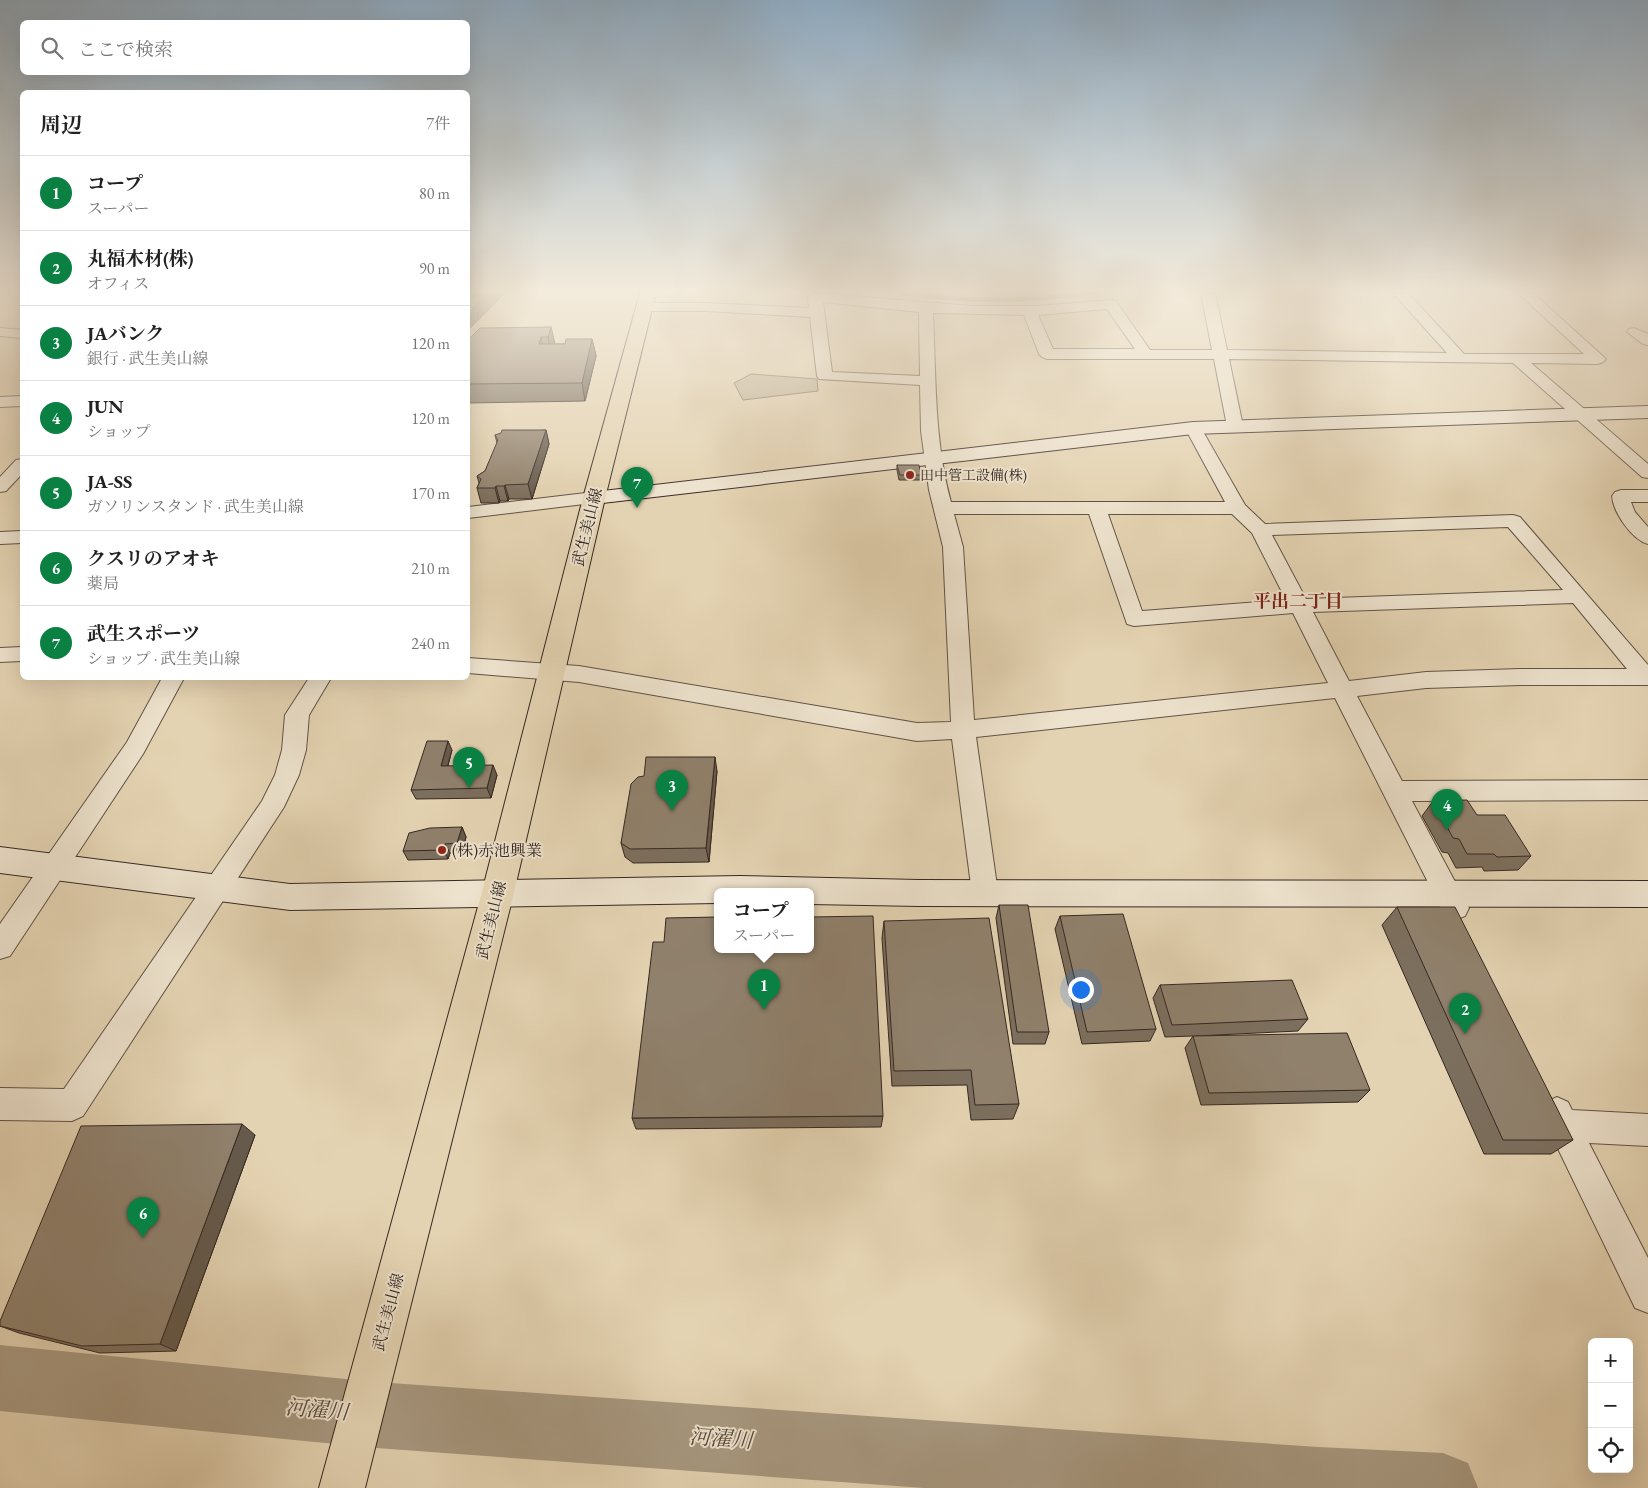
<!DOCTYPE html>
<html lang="ja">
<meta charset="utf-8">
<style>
:root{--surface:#fff;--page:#f2f2f2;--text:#222;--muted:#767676;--line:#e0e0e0;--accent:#0b8043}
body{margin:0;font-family:"EB Garamond","Noto Serif JP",serif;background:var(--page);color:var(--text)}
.controls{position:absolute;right:15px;bottom:15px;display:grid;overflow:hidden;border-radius:8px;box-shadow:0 5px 20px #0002}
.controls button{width:45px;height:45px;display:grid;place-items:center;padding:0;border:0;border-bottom:1px solid var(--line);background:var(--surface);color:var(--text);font:25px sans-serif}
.you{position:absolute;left:1080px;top:989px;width:18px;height:18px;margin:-12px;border:4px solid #fff;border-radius:50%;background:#1a73e8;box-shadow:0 0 0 8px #1a73e833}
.badge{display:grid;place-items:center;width:32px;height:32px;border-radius:50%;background:var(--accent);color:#fff;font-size:16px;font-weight:700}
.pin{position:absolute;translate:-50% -41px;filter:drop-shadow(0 1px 2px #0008)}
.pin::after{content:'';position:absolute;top:26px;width:18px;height:15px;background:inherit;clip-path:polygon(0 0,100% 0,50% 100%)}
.popup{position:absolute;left:714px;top:888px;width:100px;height:65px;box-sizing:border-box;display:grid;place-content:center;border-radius:8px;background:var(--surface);filter:drop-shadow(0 1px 4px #0005);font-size:16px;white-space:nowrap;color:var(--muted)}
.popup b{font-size:19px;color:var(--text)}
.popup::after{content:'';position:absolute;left:50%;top:100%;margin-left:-10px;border:10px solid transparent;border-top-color:var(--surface)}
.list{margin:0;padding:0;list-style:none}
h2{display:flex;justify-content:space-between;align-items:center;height:65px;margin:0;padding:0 20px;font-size:21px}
h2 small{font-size:16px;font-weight:400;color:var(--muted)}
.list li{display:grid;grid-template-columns:32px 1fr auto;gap:15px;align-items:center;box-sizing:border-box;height:75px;padding:0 20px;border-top:1px solid var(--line)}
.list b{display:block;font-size:19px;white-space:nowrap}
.list p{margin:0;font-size:16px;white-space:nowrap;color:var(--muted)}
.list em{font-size:16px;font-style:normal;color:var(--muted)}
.icon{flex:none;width:28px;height:28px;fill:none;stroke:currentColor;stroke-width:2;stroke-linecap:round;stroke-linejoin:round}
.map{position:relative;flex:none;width:1648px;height:1488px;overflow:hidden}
.search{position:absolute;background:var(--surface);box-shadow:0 5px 20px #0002;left:20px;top:20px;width:450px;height:55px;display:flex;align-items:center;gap:12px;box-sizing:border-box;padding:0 18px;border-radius:8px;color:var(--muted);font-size:19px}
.panel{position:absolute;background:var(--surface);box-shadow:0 5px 20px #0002;left:20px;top:90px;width:450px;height:590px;border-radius:8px}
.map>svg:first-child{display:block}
.green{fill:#c6b69a;stroke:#7e6f5e}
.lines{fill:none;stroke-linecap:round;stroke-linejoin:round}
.stream{stroke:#7a6c5b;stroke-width:4.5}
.river{fill:#a89981;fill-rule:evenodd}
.street-casing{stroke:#615346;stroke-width:2}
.secondary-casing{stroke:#352822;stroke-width:2}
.primary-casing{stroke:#352822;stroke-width:2}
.street{fill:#ede2cd;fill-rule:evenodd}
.secondary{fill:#ede2cd;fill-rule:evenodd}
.primary{fill:#e4d3b2;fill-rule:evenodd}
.wall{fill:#7c6f5e;stroke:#352822}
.shaded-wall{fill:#655a4c;stroke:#352822}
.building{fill:#90816d;stroke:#352822}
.poi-dot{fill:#8f2418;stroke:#ede2cd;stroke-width:2}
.labels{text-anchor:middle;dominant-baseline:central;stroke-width:4;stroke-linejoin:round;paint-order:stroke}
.far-poi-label{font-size:14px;fill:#352822;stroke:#ede2cd;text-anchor:start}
.street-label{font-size:16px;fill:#352822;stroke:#ede2cd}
.poi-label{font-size:16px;fill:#352822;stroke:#ede2cd;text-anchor:start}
.neighbourhood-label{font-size:18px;font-weight:bold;fill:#7a1f14;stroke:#ede2cd}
.near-water-label{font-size:21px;font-style:italic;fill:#584a3e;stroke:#ede2cd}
</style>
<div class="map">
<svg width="1648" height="1488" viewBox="0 0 1648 1488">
<rect width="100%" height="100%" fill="#e4d3b2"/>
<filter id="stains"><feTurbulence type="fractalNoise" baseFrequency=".004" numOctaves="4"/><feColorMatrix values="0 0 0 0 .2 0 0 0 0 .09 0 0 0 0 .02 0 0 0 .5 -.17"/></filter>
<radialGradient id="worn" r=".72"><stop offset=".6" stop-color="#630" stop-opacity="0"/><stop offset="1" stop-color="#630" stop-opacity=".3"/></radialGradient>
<path class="green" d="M751,374l66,5 1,12 -75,9 -9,-17z"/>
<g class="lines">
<path class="stream" d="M901,293c65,10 129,8 194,0"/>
<path class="river" d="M0,1345l376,37 942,65 125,6 25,10 10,25h-554l-548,-40 -376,-37z"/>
<defs>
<path id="street" d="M814,293l158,13h66l73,-6 5,1 34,49h62l-11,-57h14l12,57 220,3 -54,-60h15l56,61h120l-66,-61h15l73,66 -3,3 -5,2 -67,-1 117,101v14l-6,-1 -129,-114 -284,-4 14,67 -2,4h-12l-2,-4 -13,-67h-167l-5,-2 -3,-3 -15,-39 -91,-2c3,63 1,128 18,189h274l-40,-74 2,-4h12l2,4 44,77 20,19 248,-9 7,2 128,148v20h-128l-94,3 -69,8 45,85 246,-1v20l-236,1 57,107 -4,8 -10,4 -10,-4 -110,-218 -359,39 22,156 -3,8 -10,3 -10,-3 -3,-8 -20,-154 -35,2 -338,-59 -111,-9v-15l111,8 338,57 34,-1 -8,-175 -14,-57 -8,-59 -1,-46 -101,-6 -2,-3 -7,-59 -104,-6h-62l-5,-1 -2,-3 2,-3 5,-1h62l103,5 -1,-11zM823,302l96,10 1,64 -88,-4zM1107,309l28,40h-82l-15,-34zM954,514h135l38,110 7,2 159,-13 35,70 -354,37 -11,-173zM1108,514h124l20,19 34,67 -144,11zM1508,527l55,63 -257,9 -34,-64zM1573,603l54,66h-107l-94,3 -77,9 -36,-69z
M0,328l22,2v8l-22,-2z
M1634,328l14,6v11l-5,-1 -16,-12 2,-3z
M22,396v10l-22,1v-10z
M22,459v15l-16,17 -6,1v-15l16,-17z
M1621,490h27v12h-17l4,10 13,15v17c-16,-4 -35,-32 -36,-48l3,-4z
M594,492l7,2 2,4 -2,4 -133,16v-11z
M22,531v12l-22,1v-12z
M22,647v14l-22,1v-14z
M162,678h22l-41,76 -133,202 -10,3v-35l127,-182z
M309,678h22l-22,37 -3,35 -7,25 -15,32 -201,309 -11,5 -72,-1v-32l64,1 198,-288 13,-26 7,-25 3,-35z
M1557,1097l11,5 4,8 76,4v32l-59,-3 59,115v55l-13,-5 -89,-184 -5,-11 5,-11z"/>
<path id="secondary" d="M1648,406v12l-455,16 -599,70 -8,-1 -3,-5 3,-5 8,-1 599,-70z
M0,847l290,37 450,-8 179,4 729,1v26l-729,-1 -109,-2v-13h-92v12l-428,7 -290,-37z"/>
<path id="primary" d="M640,293h16l-51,205 -91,394 -149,596h-46l163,-596 101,-394z"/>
</defs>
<use href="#street" class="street-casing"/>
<use href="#secondary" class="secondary-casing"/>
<use href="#primary" class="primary-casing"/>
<use href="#street" class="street"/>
<use href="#secondary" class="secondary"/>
<use href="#primary" class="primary"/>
</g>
<path class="wall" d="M551,327l3,17h11l27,-5 4,17 -11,45 -117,2v-63z
M546,430l3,14 -17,55h-23l-1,2h-8l-1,2h-18l-4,-15 2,-5 -2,-7 8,-5 12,-28 -2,-8z
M897,465l24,10v5h-22l-2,-10z
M452,750l-4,16 49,9 -6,23 -75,1 -5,-9z
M717,771l-8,91 -76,1 -8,-6 -4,-14 23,-67z
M1433,801l44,14 54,41 -13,14 -34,1 -2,-4 -26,1 -8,-15 -6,-1 -20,-36z
M462,827l4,10 -4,16h-12l-2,6 -40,1 -5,-9z
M999,905l50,127 -4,12h-32l-17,-126z
M1397,907l176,233 -22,14h-67l-102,-229z
M1060,916l96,113 -6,12 -68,3 -27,-115z
M884,921l135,183 -6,15 -42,1 -4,-35 -75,1 -10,-148z
M1160,985l148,34 -10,12 -102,5 174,54 -12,12 -157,3 -16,-57 8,-12 -28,1 -12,-39z
M883,1116l-2,11 -245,2 -4,-11z
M255,1135l-79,216 -76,2 -81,-20 -19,-7z"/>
<path class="shaded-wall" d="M489,293h13v3l-34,34v-17z
M551,327l4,17 -4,11 -3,-18z
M541,337l4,18 -6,-11z
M592,339l4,17 -11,45 -3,-18z
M546,430l3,14 -17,55 -4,-15z
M505,485l4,14 -1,2 -4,-15z
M496,486l4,15 -1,2 -4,-15z
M448,741l4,9 -7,25 -4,-9z
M715,757l2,14 -8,91 -3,-14z
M493,765l4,10 -6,23 -4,-10z
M462,827l4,10 -4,16 -5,-10z
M445,844l5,9 -2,6 -4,-9z
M242,1124l13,11 -79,216 -16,-7z"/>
<path class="building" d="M468,293h21l-21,20z
M551,327l-3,10h-7l-2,7h26l1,-5h26l-10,44 -114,1v-44l12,-12z
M502,430h44l-18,54 -23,1 -1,1h-8l-1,2h-18l4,-9 -4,-3 8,-5 13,-31 -3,-5 6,-2z
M897,465h22l2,10h-21z
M427,741h21l-7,25 52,-1 -6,23 -76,2z
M646,757h69l-9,91 -76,1 -9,-6 10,-59 7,-7 6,-1z
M1467,800l10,15h28l26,41 -34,1 -3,-3h-27l-8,-15 -6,-1 -20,-37z
M462,827l-5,16 -12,1 -1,6 -41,1 6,-18 21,-5z
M999,905h29l21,127h-32z
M1397,907h58l118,233h-70z
M1123,914l33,115 -69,3 -27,-116z
M873,916l10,200 -251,2 21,-176h11l2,-24 52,-1v32h92v-32z
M989,918l30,186 -44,1 -4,-35 -77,1 -10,-150z
M1292,980l16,39 -136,6 -12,-40z
M1347,1033l23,57 -161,3 -16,-57z
M242,1124l-82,220 -78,2 -82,-20v-5l81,-195z"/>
<linearGradient id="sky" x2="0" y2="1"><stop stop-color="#8ea9bf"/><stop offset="0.58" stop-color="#f3ebdc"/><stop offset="1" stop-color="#f3ebdc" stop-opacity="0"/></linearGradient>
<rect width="1648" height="501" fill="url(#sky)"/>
<g class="poi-dot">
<circle cx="910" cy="475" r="5"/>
<circle cx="442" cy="850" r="5"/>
</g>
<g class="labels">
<g class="far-poi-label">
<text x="920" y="475">田中管工設備(株)</text>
</g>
<g class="street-label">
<text transform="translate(587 527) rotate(-76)">武生美山線</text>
<text transform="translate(491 920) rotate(-76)">武生美山線</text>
<text transform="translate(388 1312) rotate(-75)">武生美山線</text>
</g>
<g class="poi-label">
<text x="452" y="850">(株)赤池興業</text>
</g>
<g class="neighbourhood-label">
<text x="1298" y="600">平出二丁目</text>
</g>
<g class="near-water-label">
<text transform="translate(317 1409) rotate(5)">河濯川</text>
<text transform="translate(721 1438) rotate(4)">河濯川</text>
</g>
</g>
<rect width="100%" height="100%" filter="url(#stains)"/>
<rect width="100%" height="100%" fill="url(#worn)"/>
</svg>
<div class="controls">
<button>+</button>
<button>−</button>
<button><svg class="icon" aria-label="locate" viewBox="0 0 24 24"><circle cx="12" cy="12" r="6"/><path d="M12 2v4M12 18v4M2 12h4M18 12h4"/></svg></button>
</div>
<div class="you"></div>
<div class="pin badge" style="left:764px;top:1010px">1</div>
<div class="popup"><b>コープ</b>スーパー</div>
<div class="pin badge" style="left:1465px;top:1034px">2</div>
<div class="pin badge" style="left:672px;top:811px">3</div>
<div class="pin badge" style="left:1447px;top:830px">4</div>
<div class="pin badge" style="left:469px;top:788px">5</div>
<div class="pin badge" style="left:143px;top:1238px">6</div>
<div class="pin badge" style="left:637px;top:508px">7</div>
<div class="search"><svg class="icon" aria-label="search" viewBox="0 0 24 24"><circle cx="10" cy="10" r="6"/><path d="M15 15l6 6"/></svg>ここで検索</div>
<section class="panel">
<h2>周辺<small>7件</small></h2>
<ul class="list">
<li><span class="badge">1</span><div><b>コープ</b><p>スーパー</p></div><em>80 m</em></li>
<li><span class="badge">2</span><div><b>丸福木材(株)</b><p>オフィス</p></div><em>90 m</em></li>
<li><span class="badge">3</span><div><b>JAバンク</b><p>銀行 · 武生美山線</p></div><em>120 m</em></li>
<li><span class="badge">4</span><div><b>JUN</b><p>ショップ</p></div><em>120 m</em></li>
<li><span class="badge">5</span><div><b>JA-SS</b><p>ガソリンスタンド · 武生美山線</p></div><em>170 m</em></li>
<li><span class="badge">6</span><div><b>クスリのアオキ</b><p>薬局</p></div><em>210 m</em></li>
<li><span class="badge">7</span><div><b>武生スポーツ</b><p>ショップ · 武生美山線</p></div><em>240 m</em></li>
</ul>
</section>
</div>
